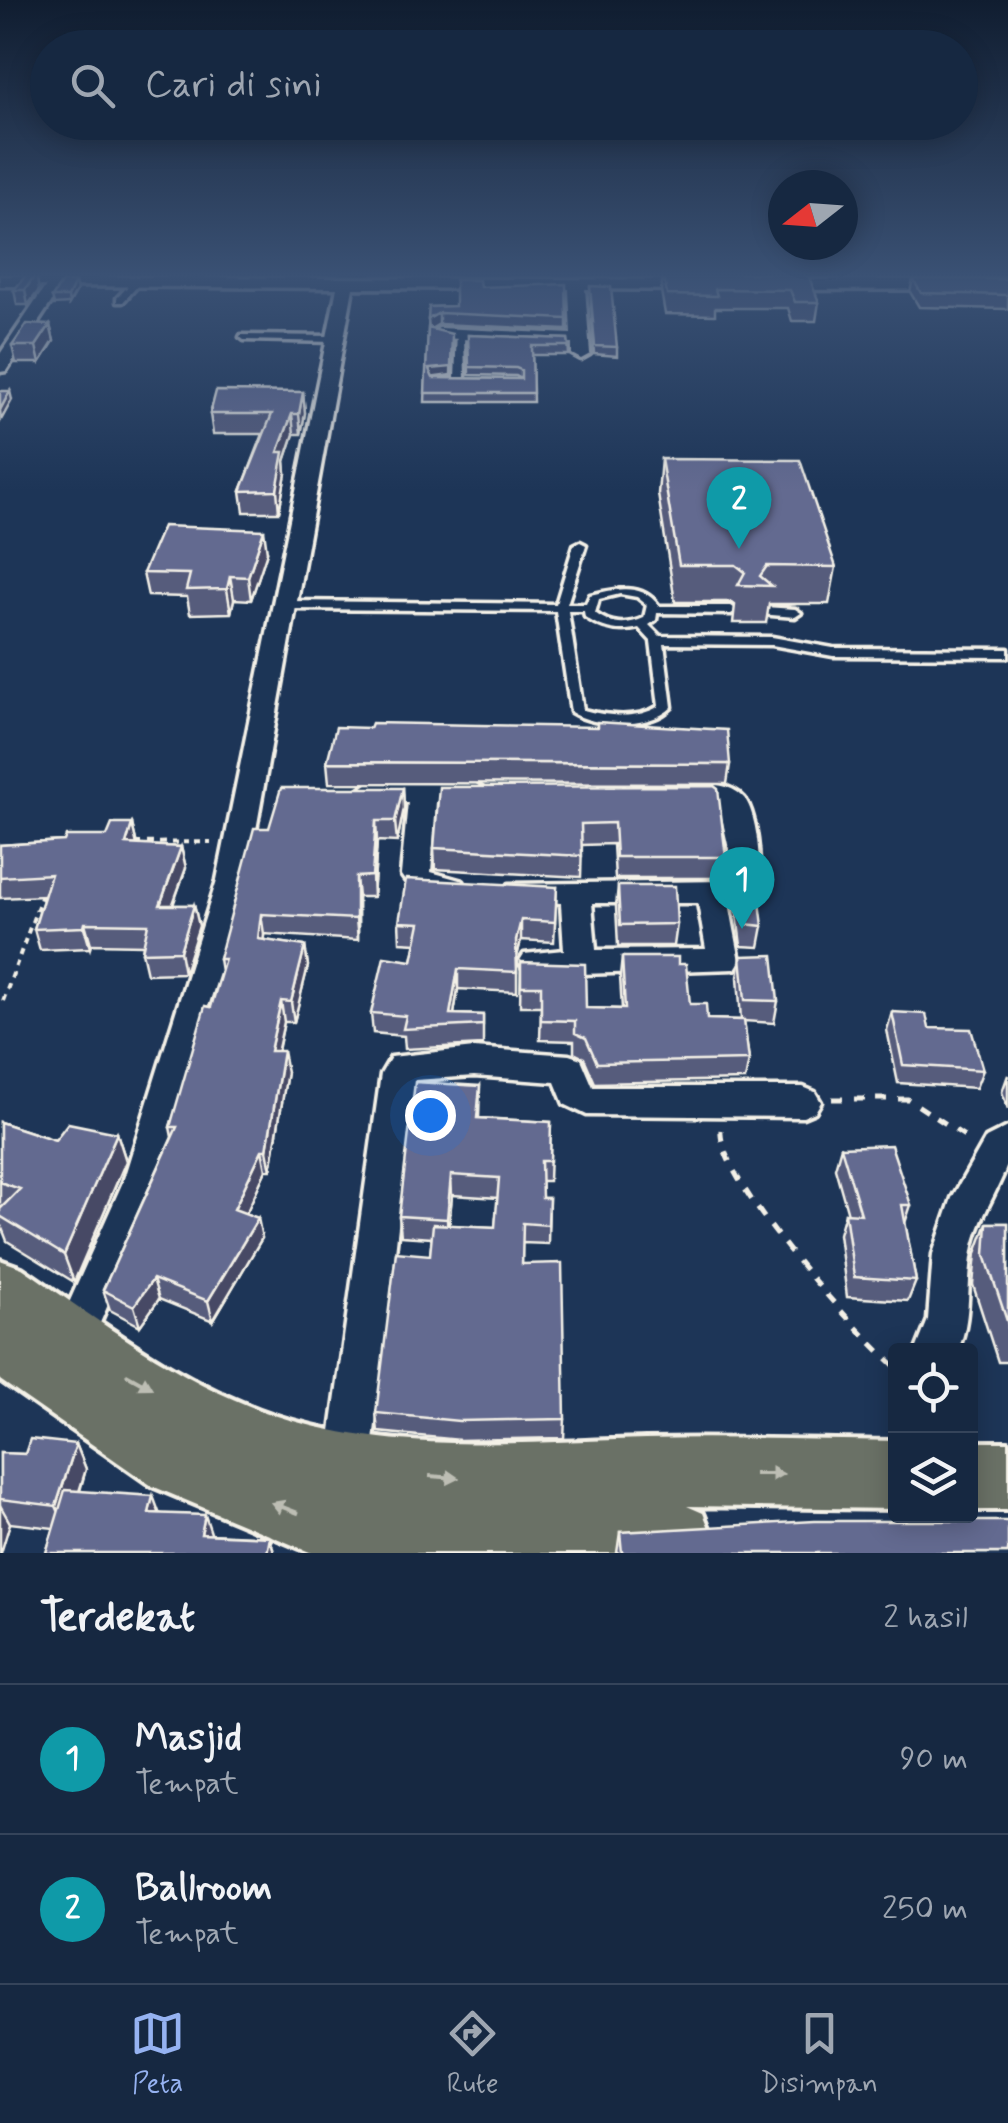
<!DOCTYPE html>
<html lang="id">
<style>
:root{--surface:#162841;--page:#1f3048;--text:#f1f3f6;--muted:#9ea6b1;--line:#35445a;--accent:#95b2f1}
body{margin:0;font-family:Mynerve,sans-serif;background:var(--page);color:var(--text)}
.controls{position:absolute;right:30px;bottom:30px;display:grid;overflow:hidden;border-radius:10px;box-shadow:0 5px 25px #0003}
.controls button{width:90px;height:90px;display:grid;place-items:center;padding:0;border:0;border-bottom:2px solid var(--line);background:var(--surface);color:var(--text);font:50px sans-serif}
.compass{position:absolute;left:768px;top:170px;width:90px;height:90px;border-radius:50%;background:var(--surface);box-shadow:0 5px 25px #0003;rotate:253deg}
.you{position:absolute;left:430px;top:1115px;width:35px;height:35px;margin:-25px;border:8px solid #fff;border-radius:50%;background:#1a73e8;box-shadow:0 0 0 15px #1a73e833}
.badge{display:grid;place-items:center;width:65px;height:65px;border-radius:50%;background:var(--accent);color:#fff;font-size:32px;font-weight:700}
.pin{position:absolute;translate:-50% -82px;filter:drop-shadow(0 2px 5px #0008)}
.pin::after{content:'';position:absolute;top:52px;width:35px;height:30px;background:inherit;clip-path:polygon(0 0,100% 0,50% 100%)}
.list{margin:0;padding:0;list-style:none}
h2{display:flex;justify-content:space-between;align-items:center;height:130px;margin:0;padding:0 40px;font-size:42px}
h2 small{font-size:32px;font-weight:400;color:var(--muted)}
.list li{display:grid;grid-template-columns:65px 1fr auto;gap:30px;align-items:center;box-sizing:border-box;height:150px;padding:0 40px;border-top:2px solid var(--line)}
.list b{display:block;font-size:38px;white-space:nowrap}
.list p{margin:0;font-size:32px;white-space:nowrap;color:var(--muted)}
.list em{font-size:32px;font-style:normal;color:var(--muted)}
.icon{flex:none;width:55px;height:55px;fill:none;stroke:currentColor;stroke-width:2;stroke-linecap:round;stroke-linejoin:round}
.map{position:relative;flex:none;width:1008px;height:1553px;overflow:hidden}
.search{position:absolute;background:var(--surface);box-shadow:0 5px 25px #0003;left:30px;right:30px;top:30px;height:110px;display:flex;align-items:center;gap:25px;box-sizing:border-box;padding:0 35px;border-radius:55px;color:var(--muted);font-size:38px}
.sheet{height:430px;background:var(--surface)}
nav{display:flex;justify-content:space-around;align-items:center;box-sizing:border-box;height:140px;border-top:2px solid var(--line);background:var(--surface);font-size:28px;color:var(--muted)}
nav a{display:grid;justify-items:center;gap:5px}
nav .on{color:var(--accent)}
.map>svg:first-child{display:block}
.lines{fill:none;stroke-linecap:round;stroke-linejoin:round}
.lane-casing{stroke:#f4f1e8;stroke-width:7}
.street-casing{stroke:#f4f1e8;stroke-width:7}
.primary-casing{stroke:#f4f1e8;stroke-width:8}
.path-far1{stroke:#f4f1e8;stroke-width:4;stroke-dasharray:6 6;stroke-linecap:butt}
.path{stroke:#f4f1e8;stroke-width:5;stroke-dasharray:11 11;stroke-linecap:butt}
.lane{fill:#1d3557;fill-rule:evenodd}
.street{fill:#1d3557;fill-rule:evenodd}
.primary{fill:#6a7166;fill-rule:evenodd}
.wall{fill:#565b7c;stroke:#f4f1e8;stroke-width:2.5;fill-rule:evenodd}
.shaded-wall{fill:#464a65;stroke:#f4f1e8;stroke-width:2.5}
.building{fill:#646a90;stroke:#f4f1e8;stroke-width:2.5}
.oneway{fill:#bdbeb4}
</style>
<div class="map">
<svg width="1008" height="1553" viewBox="0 0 1008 1553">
<rect width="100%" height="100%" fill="#1d3557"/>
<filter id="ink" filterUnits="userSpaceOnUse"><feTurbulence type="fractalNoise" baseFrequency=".01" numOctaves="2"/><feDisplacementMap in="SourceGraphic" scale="20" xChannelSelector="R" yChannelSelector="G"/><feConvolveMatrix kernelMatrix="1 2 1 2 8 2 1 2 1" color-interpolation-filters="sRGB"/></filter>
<g filter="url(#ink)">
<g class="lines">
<defs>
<path id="lane" d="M134,280l7,2 -18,20h-6v-4z
M457,331l7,2 1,49 -5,3 -18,-2v-4h13z
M241,335l93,1 4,3 -4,3 -90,-2 -4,-3z
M580,542l6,3 -19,59h19l4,-9c25,-6 52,-13 69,11h72l6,4 -6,4 -74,-1 -1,7 -7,5 11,11 112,1 61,11 175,1v8l-175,-1 -61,-11 -108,-1 8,63c-22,22 -76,21 -101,5l-15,-101 -268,-2 -6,-4 6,-4 268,3 18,-59zM620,594l17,3 10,8 -3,13c-18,8 -33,7 -49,-5l4,-14zM568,611h16l1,6c17,12 34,16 54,11l12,13 8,65c-21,14 -52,10 -76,4z
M764,607l31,2 6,4 -6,4 -35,-3 -2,-3z"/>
<path id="street" d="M0,276l698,4 8,5 -8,5 -113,-1 5,65 -9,5 -9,-5v-10l-133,-6 -8,-5 8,-5 132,6 -2,-45 -216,-1 -106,592 -86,302 -74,171 -14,6 -14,-6 -6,-14 70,-157 94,-302 120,-592 -275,-2 -56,85 -6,1v-18l46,-68h-46z
M1008,279v10l-232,1 -8,-5 8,-5z
M474,783l14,9 -4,6 -48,3 -5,71 32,9 4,8 -4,8c-24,6 -49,-1 -62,-22l7,-73h-41l-14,-9 14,-9z
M682,784c20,0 47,-3 62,14 14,15 20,84 10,102l-25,3 11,58 -5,8 -154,5 -57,-4 -5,-8 5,-8 40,-4 -3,-47 -52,-3 -4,-8 4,-8 219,-3 1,-32 -9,-41 -48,-9 -4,-6zM592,903h106l8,46 -110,1z
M474,1048l95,7 12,4 12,28h210l12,5 6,10 -6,10 -12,5 -216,-2 -23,-11 -9,-22 -81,-6 -59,4 -45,387 -6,16 -16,6 -16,-6 -6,-16 55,-393 10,-17z
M1008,1127c0,11 0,28 -1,38 -11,30 -29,54 -35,86 -6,35 0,66 -14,99h-42l12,-30 5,-66 19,-56 34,-60z"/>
<path id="primary" d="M0,1260l22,8c79,54 162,118 255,148 120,39 245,26 368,23 84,-2 167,1 251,2v68l-209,-3 16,7 10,25 -6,15h-395l-160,-67 -152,-106z
M970,1442h38v68h-38z"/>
</defs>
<use href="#lane" class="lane-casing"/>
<use href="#street" class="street-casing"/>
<use href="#primary" class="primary-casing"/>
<path class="path-far1" d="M135,843l76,-1
M3,1001l40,-109"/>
<path class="path" d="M832,1099h76l64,42
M721,1130c-4,50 135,201 175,237"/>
<use href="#lane" class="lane"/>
<use href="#street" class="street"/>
<use href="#primary" class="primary"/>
</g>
<path class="wall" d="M663,273h139l17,29 -3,19h-24l-4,-13h-73v7l-50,-1 -4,-23z
M942,273h66v2h-65z
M36,274l3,16 -11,15h-11l-3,-15z
M913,279h95v30l-89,-2 -9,-15z
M75,282l2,8 -8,14 -15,1 -2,-8z
M590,286l27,61v9l-23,-2z
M480,287l87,32v11l-128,-6 -7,4 19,47 -18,3 88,1 -5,-3 -47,-1 -1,-40 100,4 1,16h-37l1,47h-108l4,-95 26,-1z
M50,325l4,16 -14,22h-24l-4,-17z
M303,392l2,21 -4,21h-7l-9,27 1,12 -7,39h-35l-3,-21 22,-57h-50l-3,-20z
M661,459l175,108 -7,37h-60l-3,19h-33l2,-18 -4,-3h-56l-17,-108z
M267,552l-16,48 -17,-1 -3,14 -41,1 -3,-17 -39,-1 -5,-23z
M327,762l403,2 -3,20 -398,-1z
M714,786l12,71 -3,21h-108l-2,-34 -31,1 -1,32 -146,-8 -1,-21z
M403,788l1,20 -7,34 -20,-1 -4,56h-15v43l-94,-6v6l41,6 3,20 -14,56h-10l-6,29 9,21 -16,98h-5l-20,43 16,25 -49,83 -54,-22 -19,27 -30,-16 -7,-20 69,-153 -2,-10 51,-156 -2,-12 50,-131z
M132,824l5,21 44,2 5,21 -13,37h21l5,21 -15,47 -37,1 -5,-22 1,-7 -52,-1 -1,4 -50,2 -6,-21 10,-33 -44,2v-53l64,-4 43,-5z
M739,885l24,41 -4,21 -18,-1 -5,-40z
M618,886l59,38 -3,22h-56l-2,-39z
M557,887l-3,55 -33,-2 -4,17v35l-59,-3 -4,25 29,1v30l-78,4 -1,-13 -31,-3 -2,-20 41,-52 4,-18 -16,-1 -1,-20z
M741,956l37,45 -4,22 -30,-2 5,39 -4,20 -150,3 -11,-25 -10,-5v-12l-34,-1 1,-34h-21l1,-44 65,46 36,1 -2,-32 2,-20 56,7 12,40 17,15 34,1 -3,-43z
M892,1012l37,16 54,42 -7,18 -78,-5 -11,-53z
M1008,1075v34l-6,-17z
M480,1086l-1,32 72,4 -2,59h-8l1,17h7l-1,46 -26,-1v21l43,155 -1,19 -104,2 -82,-8 -2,-19 54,-158 2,-17 -31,-2 -2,-20zM452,1195l46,3 -3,29 -46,-2z
M0,1122l55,18 62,-7 9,28 -52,121 -67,-41 -7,-18v-14l2,-2 -2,-1z
M841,1147l70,58 -6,18 11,58 -8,20 -61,-4 -8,-63 6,-21 3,1 -13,-46z
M987,1223h21v139h-10l-25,-77 3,-32z
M76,1444l10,25 -6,22 79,22 52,21 59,3 4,16h-228l8,-25 -44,-5 -10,30v-100l25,1z
M620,1532l388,21h-391z"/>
<path class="shaded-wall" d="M36,274l3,16 -11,15 -3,-15z
M75,282l2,8 -8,14 -1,-7z
M439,313v11l-10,6 -1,-11z
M50,325l4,16 -14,22 -4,-17z
M452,342l-1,33 -22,3v-9z
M10,391l2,9 -11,20 -1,-10z
M303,392l2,21 -4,21 -2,-20z
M292,414l2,20 -9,27 1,12 -7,39 -2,-22 1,-38z
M264,530l3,22 -16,48 -3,-23z
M230,576l4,23 -3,14 -4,-24z
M403,788l1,20 -7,34 -2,-21z
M376,821l1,20 -4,56 -1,-21z
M132,824l5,21 -11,-1z
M181,847l5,21 -21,58 -5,-21z
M356,877l2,20v43l-2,-21z
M194,905l5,21 -15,47 -4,-22z
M261,914l3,20 -2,25 -4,-20z
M521,920v20l-5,20v-20z
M85,923l6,21 -1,4 -6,-21z
M305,946l3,20 -14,56 -3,-20z
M458,969v20l-6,37 -2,-12z
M281,1001l3,21 -11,49 -3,-20z
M283,1051l4,21 -16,98 -4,-20z
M117,1133l9,28 -52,121 -10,-27z
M262,1150l4,20 -27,59 -5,-20z
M451,1175l1,20 -4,43 -1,-19z
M258,1218l4,20 -49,83 -5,-20z
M153,1279l6,20 -19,27 -6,-20z
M76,1444l10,25 -19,61 -11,-24z
M153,1496l9,24 -13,-7z
M0,1505l10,18 -9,30h-1z
M205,1515l8,24 -12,-5z
M270,1537l4,16h-7z"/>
<path class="building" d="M663,273h139l7,4 10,25h-24l-5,-12 -75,-1 2,7 -50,-1z
M27,274h9l-11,16h-11z
M913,279h95v16l-87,-2z
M455,280h24l1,7 86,-3 1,35 -128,-6 -11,6 1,-12 26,-1z
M62,282h13l-7,15h-16z
M590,286l21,1 6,60 -22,-1z
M27,324l23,1 -14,21h-24z
M428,328l24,6 -1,33 -22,2 4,9 88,1v-9l-5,-2 -47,-1 -1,-32 100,4 1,7h-37l1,47h-108z
M0,391h10l-10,19z
M216,391l87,1 -4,22h-7l-14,38h6l-7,38 -36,1 31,-77h-62z
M661,459l139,1 36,107 -69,-1 -7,10 12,10 -34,-1 7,-13 -9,-7h-57z
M163,526l101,4 -16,47 -18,-1 -3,13 -41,1 4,-16 -47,-1z
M597,722l130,8 3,34 -403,-2 9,-35 34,1 2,-5 225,4z
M714,786l4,3 8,68h-110l-2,-34 -33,1 1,32 -148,-8 5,-61z
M281,788h122l-8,33h-19l-4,55 -16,1v42l-95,-5 -3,25 47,7 -14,56 -10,-1 -11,50h13l-16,99h-5l-28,59 24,9 -50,83 -55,-22 -19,27 -31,-16 74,-163h-7l35,-121 6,1 14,-48h-6l35,-131h15z
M112,824h20l-6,20 55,3 -21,58h34l-14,46 -38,1 6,-28 -63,-1 -1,4 -50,2 17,-55 -51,3v-32l64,-4 2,-5h41z
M406,879l151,8 -2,35 -34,-2 -5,20 1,32 -59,-3 -8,45 33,1v10l-80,4 3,-13 -35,-3 13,-56 28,4 8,-38 -21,-1z
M739,885l19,1 5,40 -18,-2z
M618,886h57l2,38 -57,1z
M773,955l5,46 -33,-1 -4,-44z
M622,957h56v7h8l4,40h16l1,15 37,1 5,40 -152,3 -11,-25 -11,-5v-12l-34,-1v-34h-20v-24l64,2 1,44 39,1z
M892,1012l34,2 3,14 42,1 12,41 -80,-5z
M415,1082l65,4 -3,32 74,4 -1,39h-9l1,37h7l-1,27 -25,-2 -1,41 40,-1 3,156 -106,2 -83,-8 20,-161 34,3 3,-31 62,3 4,-49 -48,-3 -4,44 -48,-3z
M0,1122l55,18 13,-17 49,10 -53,122 -64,-39v-7l20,-20 -20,-7z
M891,1145l20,60h-9l14,76 -62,-4 -9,-64 16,1 -20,-67z
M987,1223h21v101l-23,-69z
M30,1439l46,5 -20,62 -56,-7v-46l25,1z
M65,1490l88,6 -4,17 56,2 -4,19 69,3 -3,16h-221z
M815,1521h193v32h-386l-2,-21z"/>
<defs><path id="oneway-solid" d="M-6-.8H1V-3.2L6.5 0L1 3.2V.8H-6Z" transform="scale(2.5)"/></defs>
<g class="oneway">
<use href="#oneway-solid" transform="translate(139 1381) rotate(29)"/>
<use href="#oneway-solid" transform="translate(769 1474)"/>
<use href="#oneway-solid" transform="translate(444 1477) rotate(4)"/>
<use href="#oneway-solid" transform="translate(285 1508) rotate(-159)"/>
</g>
</g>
<linearGradient id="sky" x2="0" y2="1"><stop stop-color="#101d30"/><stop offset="0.56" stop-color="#3a5174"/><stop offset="1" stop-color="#3a5174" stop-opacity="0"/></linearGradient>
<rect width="1008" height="491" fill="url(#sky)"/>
</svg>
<div class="controls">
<button><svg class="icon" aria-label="locate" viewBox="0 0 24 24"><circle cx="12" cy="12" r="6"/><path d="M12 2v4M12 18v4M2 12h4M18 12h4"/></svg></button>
<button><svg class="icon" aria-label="layers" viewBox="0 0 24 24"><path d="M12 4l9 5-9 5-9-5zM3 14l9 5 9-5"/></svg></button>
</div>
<svg class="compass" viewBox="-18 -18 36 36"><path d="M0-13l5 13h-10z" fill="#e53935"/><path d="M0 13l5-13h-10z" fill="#9ea6b1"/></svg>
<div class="you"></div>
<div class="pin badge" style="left:742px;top:929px;background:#0f9aa8">1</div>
<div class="pin badge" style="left:739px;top:549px;background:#0f9aa8">2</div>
<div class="search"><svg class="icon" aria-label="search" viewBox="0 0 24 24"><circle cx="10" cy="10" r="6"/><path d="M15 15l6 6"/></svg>Cari di sini</div>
</div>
<section class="sheet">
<h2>Terdekat<small>2 hasil</small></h2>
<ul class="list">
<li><span class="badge" style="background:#0f9aa8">1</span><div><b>Masjid</b><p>Tempat</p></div><em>90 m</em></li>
<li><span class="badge" style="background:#0f9aa8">2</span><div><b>Ballroom</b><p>Tempat</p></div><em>250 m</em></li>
</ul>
</section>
<nav>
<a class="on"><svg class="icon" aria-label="map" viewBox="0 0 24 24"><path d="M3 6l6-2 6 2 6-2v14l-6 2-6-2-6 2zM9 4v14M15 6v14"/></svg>Peta</a>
<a><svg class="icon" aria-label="directions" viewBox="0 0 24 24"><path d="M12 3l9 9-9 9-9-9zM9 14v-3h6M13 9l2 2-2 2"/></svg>Rute</a>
<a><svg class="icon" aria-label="saved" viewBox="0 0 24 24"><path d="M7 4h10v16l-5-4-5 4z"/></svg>Disimpan</a>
</nav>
